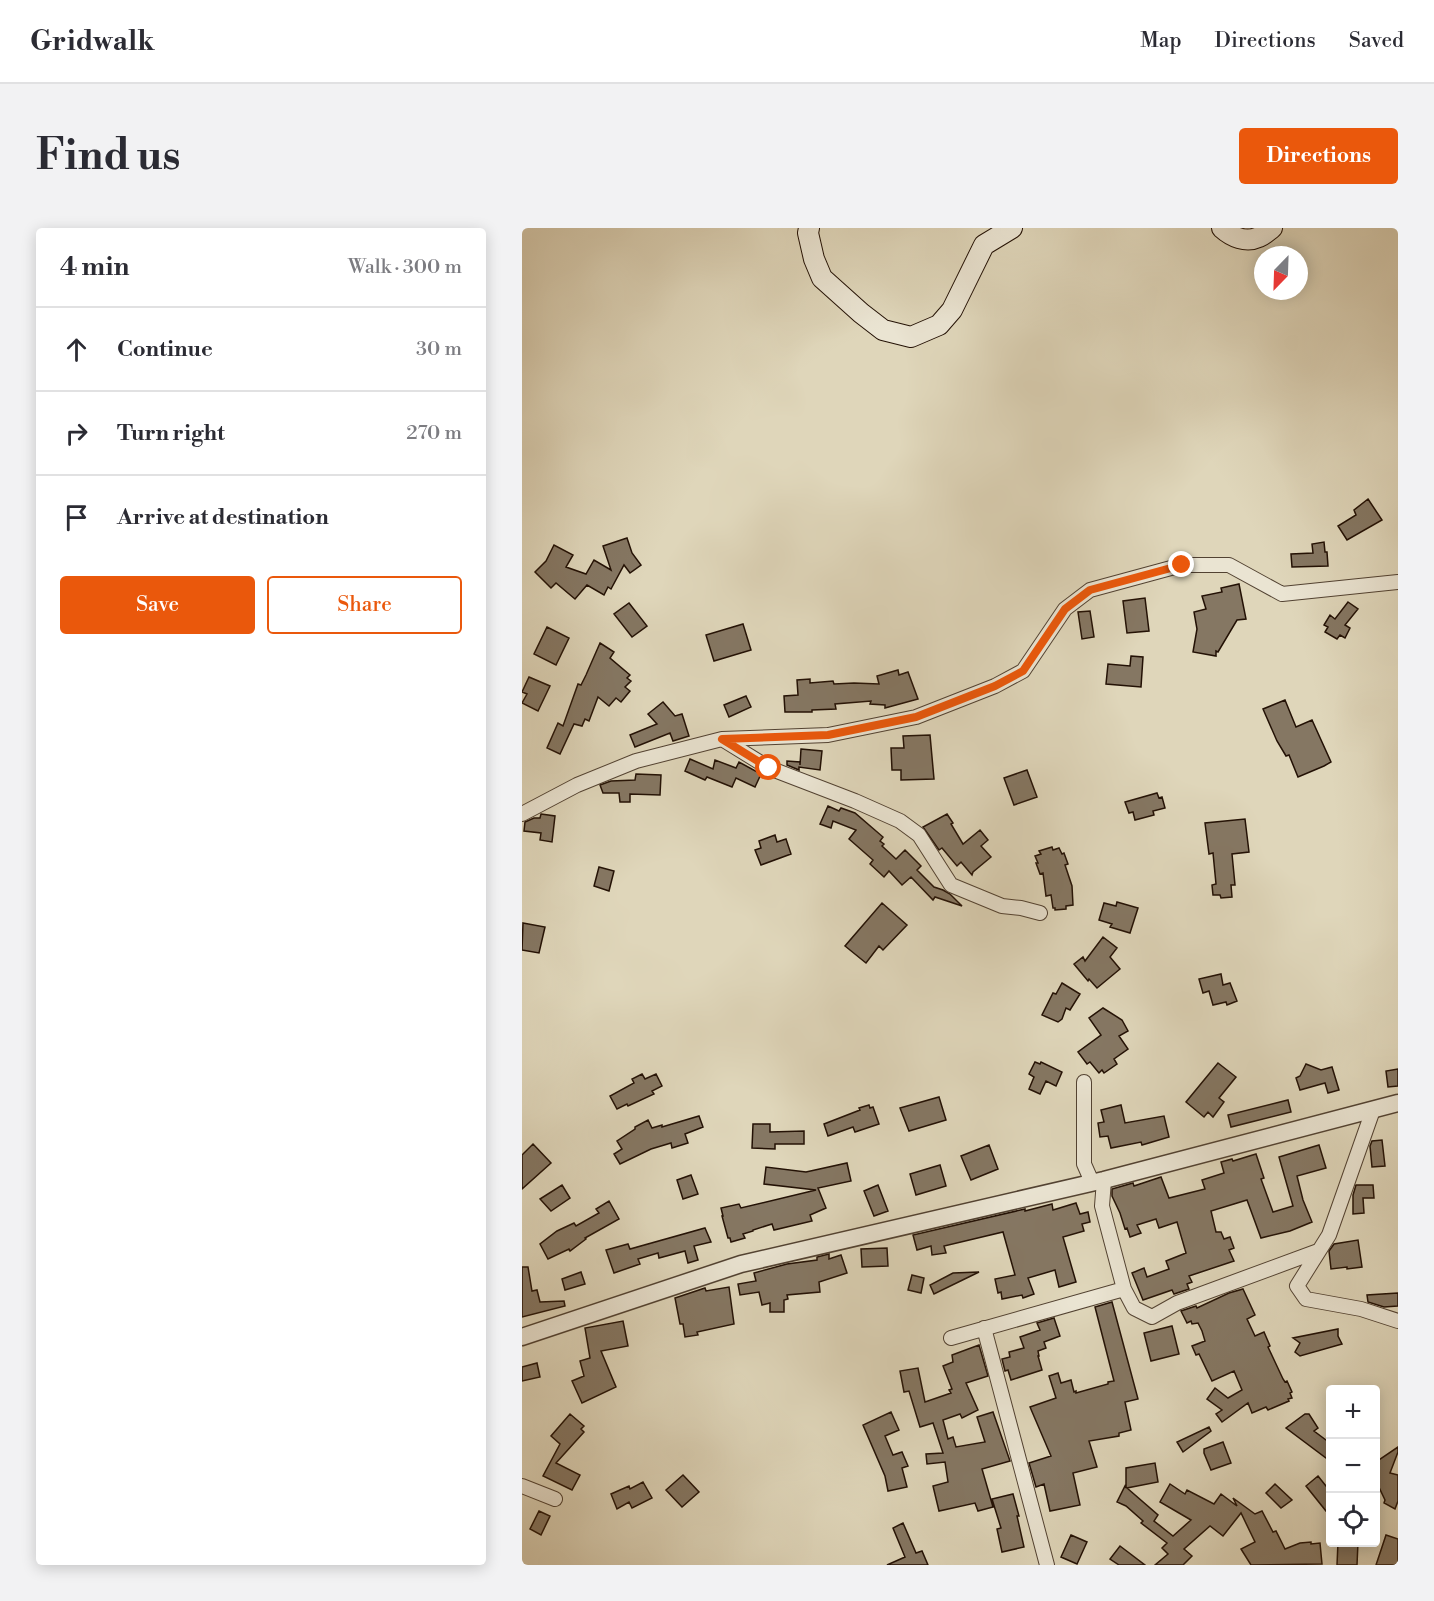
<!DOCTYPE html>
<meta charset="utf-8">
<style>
:root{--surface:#fff;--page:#f2f2f3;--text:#2b2b33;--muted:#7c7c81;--line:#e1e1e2;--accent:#ea580c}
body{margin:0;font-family:"Libre Bodoni",serif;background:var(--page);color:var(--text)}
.controls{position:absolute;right:18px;bottom:18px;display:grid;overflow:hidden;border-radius:6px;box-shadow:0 3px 15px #0003}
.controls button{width:54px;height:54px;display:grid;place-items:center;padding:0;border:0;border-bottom:2px solid var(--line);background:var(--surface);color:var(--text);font:30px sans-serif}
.compass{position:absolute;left:732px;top:18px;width:54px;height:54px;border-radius:50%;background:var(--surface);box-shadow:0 3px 15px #0003;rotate:203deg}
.stop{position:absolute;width:18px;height:18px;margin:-14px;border:4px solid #ea580c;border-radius:50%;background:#fff}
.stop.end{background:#ea580c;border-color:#fff;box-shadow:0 2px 6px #0008}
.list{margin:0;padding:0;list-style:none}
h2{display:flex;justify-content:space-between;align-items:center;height:78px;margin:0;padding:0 24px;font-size:26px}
h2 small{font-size:20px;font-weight:400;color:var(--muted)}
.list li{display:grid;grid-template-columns:39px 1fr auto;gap:18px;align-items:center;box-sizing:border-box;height:84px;padding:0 24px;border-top:2px solid var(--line)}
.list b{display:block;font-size:22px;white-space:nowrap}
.list em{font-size:20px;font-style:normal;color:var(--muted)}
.actions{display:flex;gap:12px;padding:18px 24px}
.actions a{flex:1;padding:14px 0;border:2px solid var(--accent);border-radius:6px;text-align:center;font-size:21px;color:var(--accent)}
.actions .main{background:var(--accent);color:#fff}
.icon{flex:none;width:33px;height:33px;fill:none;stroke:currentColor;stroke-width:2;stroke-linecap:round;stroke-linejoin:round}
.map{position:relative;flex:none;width:876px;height:1337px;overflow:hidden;border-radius:6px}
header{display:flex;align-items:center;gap:36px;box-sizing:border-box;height:84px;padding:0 30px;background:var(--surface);border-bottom:2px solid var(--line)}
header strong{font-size:28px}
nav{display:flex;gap:33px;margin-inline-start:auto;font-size:21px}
.intro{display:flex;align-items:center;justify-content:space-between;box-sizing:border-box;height:144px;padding:0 36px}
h1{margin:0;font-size:42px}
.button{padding:15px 27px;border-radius:6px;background:var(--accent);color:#fff;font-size:21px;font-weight:700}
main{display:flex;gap:36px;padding:0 36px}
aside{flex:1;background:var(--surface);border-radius:6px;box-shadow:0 3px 15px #0003}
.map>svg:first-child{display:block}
.building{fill:#857763;stroke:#231105;stroke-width:1.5}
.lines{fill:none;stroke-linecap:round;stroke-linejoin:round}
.minor-casing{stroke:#524232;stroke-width:16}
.tertiary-casing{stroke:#524232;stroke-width:19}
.secondary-casing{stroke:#231105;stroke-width:22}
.minor{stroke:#eae4d2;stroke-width:14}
.tertiary{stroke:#eae4d2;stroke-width:16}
.secondary{stroke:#eae4d2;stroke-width:20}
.route{stroke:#ea580c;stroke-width:8}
</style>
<header>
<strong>Gridwalk</strong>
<nav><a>Map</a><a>Directions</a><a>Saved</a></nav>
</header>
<div class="intro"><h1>Find us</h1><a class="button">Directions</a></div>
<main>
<aside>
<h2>4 min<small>Walk · 300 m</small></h2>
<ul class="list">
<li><svg class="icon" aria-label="ahead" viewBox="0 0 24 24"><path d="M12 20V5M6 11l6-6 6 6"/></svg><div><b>Continue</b></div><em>30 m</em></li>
<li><svg class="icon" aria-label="right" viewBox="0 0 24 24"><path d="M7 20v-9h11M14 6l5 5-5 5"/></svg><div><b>Turn right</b></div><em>270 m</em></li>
<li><svg class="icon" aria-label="arrive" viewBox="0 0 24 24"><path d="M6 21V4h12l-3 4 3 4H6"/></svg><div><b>Arrive at destination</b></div></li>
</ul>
<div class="actions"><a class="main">Save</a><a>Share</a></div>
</aside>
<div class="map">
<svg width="876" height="1337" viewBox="0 0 876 1337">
<rect width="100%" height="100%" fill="#dfd6ba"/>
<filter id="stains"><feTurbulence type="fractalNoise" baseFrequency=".00333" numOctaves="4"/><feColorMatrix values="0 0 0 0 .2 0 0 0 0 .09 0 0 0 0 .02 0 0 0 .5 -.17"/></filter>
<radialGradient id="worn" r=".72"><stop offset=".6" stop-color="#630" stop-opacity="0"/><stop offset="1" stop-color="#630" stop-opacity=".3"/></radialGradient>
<path class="building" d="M846,271l14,21 -35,20 -9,-14 18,-11 -2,-5z
M105,310l5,15 9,12 -11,8 -6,-8 -13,24 -3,-2 -4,8 -17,-10 -12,14 -19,-16 -5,5 -16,-16 11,-11 8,-16 19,10 -7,12 20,7 8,-14 17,10 -8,-24z
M802,314l1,10h2l1,14 -36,1 -1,-13 22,-1 -1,-9z
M717,356l7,35 -9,1 -19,32 -2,-1v5l-23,-4 4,-23 -3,-17 12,-3 -4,-13 20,-4 -1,-4z
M623,370l4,33 -22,2 -4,-32z
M826,374l10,7 -13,16 5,3 -5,10 -5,-3 -3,4 -12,-7 3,-5 -4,-2 6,-10 5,4z
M107,375l18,23 -15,11 -18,-23z
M568,383l4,26 -12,2 -4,-27z
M221,396l8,26 -37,11 -8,-26z
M25,399l22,11 -13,27 -22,-11z
M78,415l14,9 -4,6 20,17 -3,3 4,3 -6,6 5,4 -9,11 -5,-4 -7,8 -11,-9 -9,24 -4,-2 -3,7 -8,-2 -14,30 -13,-6 11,-25 5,3 15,-42 3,1 5,-10z
M609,428l12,1 -2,30 -35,-3 2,-20 22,2z
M376,442l1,5 9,-3 10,27 -33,9v-3l-15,-1 1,-3 -36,3 1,5 -24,1v2h-27l-1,-16 14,-1 -1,-15 13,-1v4l23,-2 1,3 20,-1 25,1 -2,-8z
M7,449l21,9 -12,25 -16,-8 5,-9 -5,-2z
M224,468l5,11 -22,10 -5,-12z
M763,472l11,27 16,-7 19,42 -7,4 -26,11 -9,-22 -3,1 -9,-15 -14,-32z
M141,474l12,14 7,-2 7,22 -16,5 -3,-8 -35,14 -5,-12 27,-11 -9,-10z
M408,507l4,44 -33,1v-10h-9l-1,-22h13l-1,-12z
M279,521l21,2 -2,19 -21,-3v3l-12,-5v-4l13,1v3z
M168,531l23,10 2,-9 21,8 3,-6 22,12 -6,13 -19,-9 -4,9 -25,-10 -2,3 -20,-9z
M505,542l10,27 -23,8 -10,-27z
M114,546l25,1 -1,20 -30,-1v8h-10l-1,-9h-16l-3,-8 11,-4 24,-1z
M635,565l2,5 3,-1 3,11 -12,3 1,4 -19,5 -2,-8 -4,1 -4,-11z
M306,578l11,5 2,-3 14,5 28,24 -3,4 4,3 -2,2 14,13 9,-9 16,16 -4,4 17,17 9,3 7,4 12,12 -27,-9 -2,3 -22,-23 -9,8 -13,-14 -5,6 -14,-13 3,-4 -24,-21 7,-9 -23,-9 -2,7 -11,-4z
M19,586l14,2 -3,26 -12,-2 1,-7 -17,-2 1,-9 9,-4h6z
M425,586l6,9 -2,1 12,20 17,-14 8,10 -7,6 10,11 -18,15 -1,3 -11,-13 -4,4 -15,-18 -3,2 -16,-23z
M723,591l4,33 -17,2 3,31h-4l1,12 -11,1 -1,-3h-7l-1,-10 4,-1 -3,-31 -4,1 -4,-31z
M253,607l2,7 9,-3 5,15 -30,11 -6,-15 6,-2 -2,-7z
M530,619l1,3 6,-2 3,6 2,-1 4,11 -3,1 7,21 1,19 -7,1v3l-11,1v-2h-2l-2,-13 -5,1 -3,-23 -3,1 -4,-11h2l-3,-7 6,-2 -2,-3z
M77,639l15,4 -5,20 -15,-5z
M595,674l21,6 -8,25 -20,-6 2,-3 -13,-4 5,-17 12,3z
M360,675l25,22 -24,25 -4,-4 -13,17 -21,-17z
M1,695l22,4 -6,26 -17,-3z
M581,709l14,11 -7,9 10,12 -23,19 -8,-9 -1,2 -14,-17 9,-7 2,4z
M699,746l2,11 7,-2 7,18 -10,4 -1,-3 -13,3 -4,-14 -6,2 -4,-14z
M540,755l18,11 -10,16 -4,-2 -4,11 -4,3 -16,-7 11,-22 3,1z
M581,780l19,12 6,11 -9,5 9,13 -14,10 3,5 -13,9 -2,-3 -3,3 -9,-11 -3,2 -9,-12 23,-17 -12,-17z
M513,834l5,2 1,-2 21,10 -6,14 -10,-5 -6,13 -11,-5 5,-12 -5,-3z
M696,835l18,14 -17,21 5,4 -11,15 -5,-5 -4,5 -18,-15z
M784,836l15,6 11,-3 7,23 -11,3 -3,-10 -25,7 -4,-12 4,-2z
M876,841v17l-10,1 -2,-16z
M120,846l3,5 11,-5 6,12 -10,5 2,3 -26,12 -1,-2 -10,5 -7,-13 24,-13 -2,-4z
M417,869l7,23 -37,11 -9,-23z
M766,872l3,12 -60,15 -3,-12z
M347,877l1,3 3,-1 6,17 -24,8 -2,-5 -25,9 -4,-12 36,-14 -1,-2z
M599,877l4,18 39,-7 5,21 -27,8 -1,-3 -30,6 -3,-12 -8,1 -2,-14 6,-1 -3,-12z
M177,888l4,11 -18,7 3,9 -16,5 -1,-5 -20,6 -31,15 -6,-10 8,-5 -5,-8 18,-12v-2l13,-7 4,8 10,-3v2z
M231,896h17v8l34,-1v13h-29v5l-23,-1z
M860,912l3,26 -13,1 -2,-21 2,-5z
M11,916l18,19 -29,26v-34z
M467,917l9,24 -27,11 -10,-24z
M797,917l7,23 -29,8 6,24 9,22 -22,9 -29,7 -14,-38 -36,11 5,21h5l3,7 6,-2 4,11 -5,2 5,11 -45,15 3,6 -5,2 2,5 -15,5 -2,-4 -29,10 -11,-27 12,-5 3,9 22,-8 -3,-8 20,-8 -9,-31 -18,6 -3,-9 -19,6 4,8 -11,4 -3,-9 -2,1 -5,-16 -8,-17v-7l21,-6 1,3 27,-9 8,21 36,-9 -3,-9 22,-7 -3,-11 11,-3 1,2 23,-7 8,24 -3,1 12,33 20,-6 -14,-49z
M325,935l4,18 -33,7 8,20 -16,7 2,6 -38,9 -2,-6 -19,6v1l-10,3 2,4 -14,4 -1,-4h-2l-6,-22h1l-2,-8 18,-4 2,4 75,-18 -52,-6 2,-17 40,5z
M418,937l6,21 -30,9 -6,-21z
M169,947l7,19 -15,5 -6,-19z
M40,957l8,13 -19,13 -11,-12z
M356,957l10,26 -14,5 -10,-25z
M834,957h17l1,13h-11l1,15 -11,1v-19z
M87,973l10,18 -34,19 1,1 -16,12 -1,-2 -21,10 -8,-15 17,-13 17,-8 2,3 23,-13 -3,-4z
M554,975l4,11 8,-2 2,10 -8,2 2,7 -21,6 13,45 -17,5 -4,-17 -27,8 6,16 -11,4 -1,-3 -20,4 -1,-7 -3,1 -3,-14 20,-4 -12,-43 -59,14 2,7 -14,2 -1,-9 -14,4 -4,-15 112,-26v2l27,-7 1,6z
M183,1000l6,14 -17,4 4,14 -10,3 -3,-12 -26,7 -1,-5 -20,6 2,5 -26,9 -8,-23 22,-6 2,5z
M836,1012l4,27 -15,2v-2l-16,2 -2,-18 5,-7z
M365,1020l1,18 -26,1 -1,-18z
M307,1026v5l12,-4 6,18 -28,9 1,10 -33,3 1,4 -4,1v12h-14v-9l-8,2 -3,-13 -19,3 -2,-11 18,-3 -2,-8 33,-9 30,-4v-3z
M0,1039h6l4,24 5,-1 3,12 24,-1 1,5 -43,11z
M59,1044l4,12 -20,6 -3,-11z
M457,1044l-45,22 -4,-9 23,-12z
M390,1047l12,3 -3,15 -13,-3z
M207,1059l5,37 -37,8 1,3 -13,2 -2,-13h-3l-5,-26 30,-10 1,3z
M721,1061l12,26 -8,4 8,17 9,-4 6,14 -2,1 15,32 2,3 2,-1 5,11 -2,1 2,5 -4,1 1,2 -21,9 -2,-3 -14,6 -4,-10 -26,19 -6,-8 6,-4 -15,-11 8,-11 13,10 14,-8 -8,-19 -22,10 -13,-27 -3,1 -4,-9 13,-5 -3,-10 -4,-8 -6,1 -1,-3 -4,2 -6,-12 15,-5 1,2 32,-15z
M876,1065v13l-14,1 -16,-5 -1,-7z
M590,1074l26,97 -13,3 6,28 -12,3v3l-30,5 8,26 -24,6 7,32 -30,6 -6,-27 -8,3 -7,-24 22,-7 -21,-49 26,-9 -7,-22 9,-3 3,10 10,-3 3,12 2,-1v2l32,-9v-2l6,-1 -19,-74z
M532,1090l6,18 -16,6 2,6 -8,3 1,5h-1l4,14 -31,10 -3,-10 -3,1 -3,-12 8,-2 -1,-5 15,-4 -4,-11 20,-7 -3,-7z
M101,1093l5,25 -27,5 15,36 -34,16 -10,-22 12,-5 -4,-15 10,-3 -5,-30z
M650,1098l7,28 -28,7 -7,-28z
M816,1101v7l4,8 -42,12 -5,-4 5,-9 -7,-5z
M457,1117l9,31 -22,7 12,27 -16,8 -2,-4 -17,6 5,19 5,-2 3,10 29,-5 -8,-25 16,-5 17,49 -28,8 11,38 -15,4 -3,-8 -36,8 -6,-25 15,-4 -3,-20 -18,2 -1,-10 17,-1 -10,-30 -13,4 -11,-36 -5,1 -4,-21 18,-3 7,34 26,-9 -2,-3 3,-1 -9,-23 10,-4 -1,-7z
M15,1135l3,14 -18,4v-14z
M369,1184l8,18 -14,6 8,19 9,-3 6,14 -6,2 5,19 -19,4 -3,-15 -22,-51z
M48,1186l14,12 -3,3 3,3 -28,31 24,12 -8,15 -29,-14 17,-32 -9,-8z
M783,1186h4l9,14 -4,3 16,12v18l-44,-33z
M687,1199l2,4 -28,21 -6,-10z
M701,1214l8,21 -20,7 -7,-17v-4z
M876,1219v5l-8,21 8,2v26l-3,8 -11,-6 1,-3 -9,-19v-19z
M633,1235l3,19 -31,6 31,27 -4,6 19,15 18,-16 -31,-18 10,-18 15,10 2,-4 27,14 7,-10 16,12 -4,-8 22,16 7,-3 11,21 3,-1 9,18 15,-6 11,-1v2l9,-1 2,21 -71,1 -10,-16 14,-7 -14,-29 -18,23 -13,-10 -26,23 8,7 -9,9h-28l13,-11 -6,-6 5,-5 -26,-20 2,-2 -17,-15 -9,-4 8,-16 1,2v-20z
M161,1247l16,17 -17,15 -16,-17z
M796,1248l12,15v25l-24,-30z
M121,1254l9,16 -20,10 -3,-6 -12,7 -6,-15 18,-8 1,3z
M753,1256l17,16 -11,8 -15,-15z
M491,1266l6,22h-2l7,31 -22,5 -5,-23 4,-1 -9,-29z
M17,1283l11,5 -9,19 -11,-6z
M381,1295l13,30 6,-2 6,14h-41l18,-8 -12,-29z
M549,1307l16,7 -10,22 -16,-7z
M864,1307l12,4v26h-22z
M816,1314h20l-1,23h-20z
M598,1318l25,19h-26l-9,-6z"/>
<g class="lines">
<defs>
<path id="minor" d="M200,511l47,29 86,33 45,20 19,14 32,50 51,21 19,2 19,5
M0,586l55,-29 59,-24 86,-22 106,-4 88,-18 79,-31 28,-15 42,-62 25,-19 92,-25h47l53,29 116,-12
M562,854v82l8,18
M851,882l-44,125 -32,51 9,13 55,10 37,12
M582,952l-2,26 22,83 10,19 18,9 25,-14 141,-52
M462,1100l63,237
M429,1110l173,-49
M0,1258l33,13"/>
<path id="tertiary" d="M0,1109l219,-73 363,-84 294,-77"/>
<path id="secondary" d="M287,0l-1,5 6,26 8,19 39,35 22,17 28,7 28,-12 13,-15 32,-65 28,-17
M700,0c10,9 24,15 37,9 5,-2 9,-6 13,-9"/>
</defs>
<use href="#minor" class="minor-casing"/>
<use href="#tertiary" class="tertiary-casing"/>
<use href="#secondary" class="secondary-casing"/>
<use href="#minor" class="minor"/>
<use href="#tertiary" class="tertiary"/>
<use href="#secondary" class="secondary"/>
</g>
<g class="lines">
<path class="route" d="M247,540l-47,-29 106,-4 88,-18 79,-31 28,-15 42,-62 25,-19 92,-25"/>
</g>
<rect width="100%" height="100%" filter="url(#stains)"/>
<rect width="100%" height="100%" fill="url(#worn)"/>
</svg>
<div class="controls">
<button>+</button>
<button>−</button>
<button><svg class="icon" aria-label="locate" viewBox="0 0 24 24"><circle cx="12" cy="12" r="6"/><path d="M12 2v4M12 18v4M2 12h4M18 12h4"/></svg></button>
</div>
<svg class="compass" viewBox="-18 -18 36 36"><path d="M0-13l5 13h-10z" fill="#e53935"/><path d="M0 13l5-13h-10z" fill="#7c7c81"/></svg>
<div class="stop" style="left:247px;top:540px"></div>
<div class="stop end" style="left:660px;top:337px"></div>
</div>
</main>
